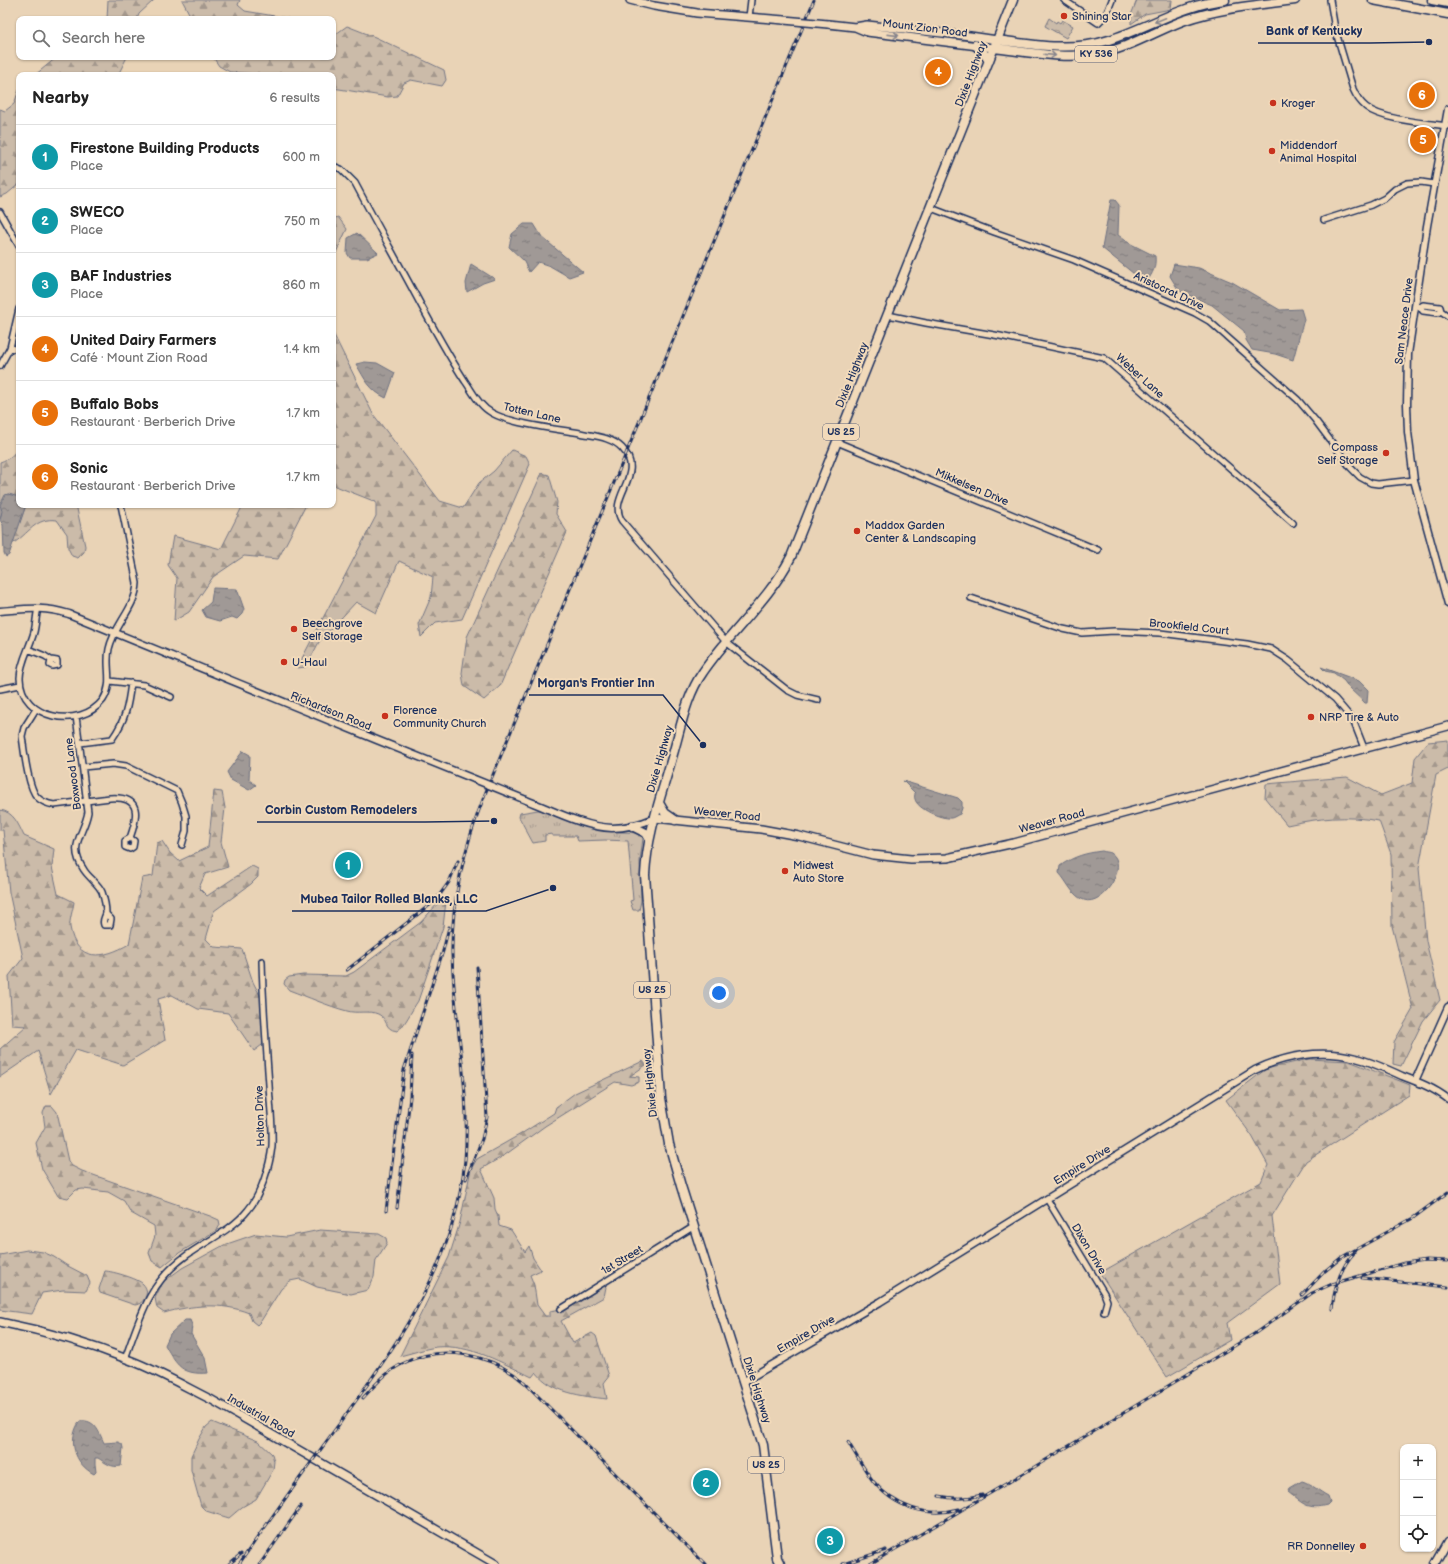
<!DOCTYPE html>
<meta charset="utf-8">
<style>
:root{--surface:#fff;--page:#f6f6f6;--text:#222;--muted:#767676;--line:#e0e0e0;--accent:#111827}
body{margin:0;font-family:"Balsamiq Sans",sans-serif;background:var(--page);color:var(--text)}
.controls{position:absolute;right:12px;bottom:12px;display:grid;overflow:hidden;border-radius:8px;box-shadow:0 1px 3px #0004}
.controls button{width:36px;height:36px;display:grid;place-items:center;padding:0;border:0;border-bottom:1px solid var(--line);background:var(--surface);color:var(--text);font:20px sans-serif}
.you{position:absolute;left:719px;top:993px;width:14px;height:14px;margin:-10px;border:3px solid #fff;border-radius:50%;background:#1a73e8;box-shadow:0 0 0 6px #1a73e833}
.badge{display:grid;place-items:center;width:26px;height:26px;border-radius:50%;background:var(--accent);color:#fff;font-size:13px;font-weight:700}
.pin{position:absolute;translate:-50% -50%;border:2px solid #fff;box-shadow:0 1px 4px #0006}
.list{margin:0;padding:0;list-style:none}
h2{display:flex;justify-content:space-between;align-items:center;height:52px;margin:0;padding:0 16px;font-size:17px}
h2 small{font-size:13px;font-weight:400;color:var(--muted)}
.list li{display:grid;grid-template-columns:26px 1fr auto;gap:12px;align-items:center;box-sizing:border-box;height:64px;padding:0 16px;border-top:1px solid var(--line)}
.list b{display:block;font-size:15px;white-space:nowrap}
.list p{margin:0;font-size:13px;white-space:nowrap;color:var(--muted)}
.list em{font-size:13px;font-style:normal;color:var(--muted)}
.icon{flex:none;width:22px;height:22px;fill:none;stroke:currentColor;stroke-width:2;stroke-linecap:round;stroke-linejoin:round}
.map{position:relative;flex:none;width:1448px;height:1564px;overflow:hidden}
.search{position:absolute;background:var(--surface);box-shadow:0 1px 3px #0004;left:16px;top:16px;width:320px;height:44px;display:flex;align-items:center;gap:10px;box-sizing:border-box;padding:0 14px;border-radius:8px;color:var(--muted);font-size:15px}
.panel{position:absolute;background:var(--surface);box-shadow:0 1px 3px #0004;left:16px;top:72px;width:320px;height:436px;border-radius:8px}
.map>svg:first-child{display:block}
.grass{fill:url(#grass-tufts);stroke:#737584}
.forest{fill:url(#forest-firs);stroke:#737584}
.park{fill:url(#park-crowns);stroke:#737584}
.water{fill:url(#water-ripples);stroke:#6b6f80}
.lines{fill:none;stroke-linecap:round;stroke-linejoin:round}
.minor-casing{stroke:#1b2f5e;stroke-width:8}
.tertiary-casing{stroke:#1b2f5e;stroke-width:9}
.secondary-casing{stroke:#1b2f5e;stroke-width:10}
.primary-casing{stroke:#1b2f5e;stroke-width:11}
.minor{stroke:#f2daba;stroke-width:5}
.tertiary{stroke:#f2daba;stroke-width:6}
.secondary{stroke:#f2daba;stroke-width:7}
.primary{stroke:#f2daba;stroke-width:8}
.rail-casing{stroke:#1b2f5e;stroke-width:3}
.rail{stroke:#f2daba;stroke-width:1.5;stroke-dasharray:4.5;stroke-linecap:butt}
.tertiary-bridge-casing{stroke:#1b2f5e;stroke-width:9;stroke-linecap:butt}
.secondary-bridge-casing{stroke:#1b2f5e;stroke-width:10;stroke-linecap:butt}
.tertiary-bridge{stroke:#f2daba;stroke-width:6}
.secondary-bridge{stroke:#f2daba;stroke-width:7}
.oneway{stroke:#86848c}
.poi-dot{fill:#c8321e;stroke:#f2daba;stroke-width:1.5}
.labels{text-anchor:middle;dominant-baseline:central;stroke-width:4;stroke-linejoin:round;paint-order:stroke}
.shield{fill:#f2daba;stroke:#5c627a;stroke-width:1}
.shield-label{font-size:10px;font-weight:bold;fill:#1b2f5e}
.poi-label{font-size:11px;fill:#1b2f5e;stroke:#f2daba;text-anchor:start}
.street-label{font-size:11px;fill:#1b2f5e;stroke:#f2daba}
.leader{fill:none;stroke:#1b2f5e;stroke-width:1.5}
.callout-dot{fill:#1b2f5e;stroke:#f2daba;stroke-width:1.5}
.callout-label{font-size:12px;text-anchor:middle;font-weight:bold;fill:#1b2f5e;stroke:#f2daba;stroke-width:4;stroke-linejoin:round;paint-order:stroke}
</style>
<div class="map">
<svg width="1448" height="1564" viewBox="0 0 1448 1564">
<defs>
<pattern id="grass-tufts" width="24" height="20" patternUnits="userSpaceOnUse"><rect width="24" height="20" fill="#cbbba9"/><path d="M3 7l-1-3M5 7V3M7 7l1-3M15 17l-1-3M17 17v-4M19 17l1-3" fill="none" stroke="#a4988d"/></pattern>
<pattern id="forest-firs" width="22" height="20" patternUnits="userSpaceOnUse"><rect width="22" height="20" fill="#cbbba9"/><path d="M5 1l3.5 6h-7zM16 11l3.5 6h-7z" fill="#a4988d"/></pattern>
<pattern id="park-crowns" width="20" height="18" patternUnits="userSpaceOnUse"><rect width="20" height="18" fill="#cbbba9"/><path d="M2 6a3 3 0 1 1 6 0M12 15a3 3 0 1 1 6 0" fill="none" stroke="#a4988d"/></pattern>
<pattern id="water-ripples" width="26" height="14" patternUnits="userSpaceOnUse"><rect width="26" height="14" fill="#a09996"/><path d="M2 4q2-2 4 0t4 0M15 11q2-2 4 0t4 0" fill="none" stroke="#827d7e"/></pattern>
</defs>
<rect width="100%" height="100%" fill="#e9d3b6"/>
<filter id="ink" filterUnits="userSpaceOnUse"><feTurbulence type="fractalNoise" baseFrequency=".025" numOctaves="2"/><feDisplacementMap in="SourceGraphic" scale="8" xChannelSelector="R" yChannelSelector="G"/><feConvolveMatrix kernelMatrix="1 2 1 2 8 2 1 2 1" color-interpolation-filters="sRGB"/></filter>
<g filter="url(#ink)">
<path class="grass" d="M538,810l8,1 58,20 36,2 3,5 -3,23 1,40 -2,9h-6l-3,-9 3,-1 -5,-59 -23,-1 -27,1 -2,-5h-24v-2l-7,1v6l-12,2 -14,-26 1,-4z"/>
<path class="forest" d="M108,0h46l-15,14 -2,5h-30z
M182,0h58l-2,5 7,6 47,8h-100z
M1137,0h35l-1,9 -26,5 -14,10v-9z
M347,26l28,11 69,33 2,10 -4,6 -31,-6 -7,3 -7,13 -9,1 -55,-9v-13h-60l-43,-3 -11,-6 -6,-9h120v-21z
M57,57h70l-9,18h-83z
M19,90v94l-12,10 -7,3v-88l5,2 9,-7z
M338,217l9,12 -14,30v-40z
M333,333l40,81 67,87 23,7 16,-25 15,-12 18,-21 14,6 4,8 -68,155 -27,4 -14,14 -2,-12 12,-28 2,-20 -34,-16 -23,52 -20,-11 -37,40 -13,25 -9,1 79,-152v-14l-43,-17z
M19,445v52l-11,-3 -8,25v-57c9,-3 16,-8 19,-17z
M542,473l7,2 8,27 -1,12 11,18 -67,154 -16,14 -20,-14 -2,-13 5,-36z
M26,505h53l-2,4 8,37 -1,6 -6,6 -6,-2 -4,-8 -1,-14 -10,-14c-22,-3 -28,14 -45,24z
M243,505h63l-28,54 -34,-3 -31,21 -24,35 -15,9 3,-43 -9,-13 5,-29 48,13z
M1448,740v29l-12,6 -17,93 7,73 14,59 -17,21 -22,45 -8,-2 1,-22 19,-33 -21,-83 -1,-72 -12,-33c-33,-6 -60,-3 -92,4l-22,-27 1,-14 81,-7 34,18 31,-12 3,-25 13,-16z
M214,791l8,1 3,16 -4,34 7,25 -23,7 -6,14 8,8 45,-30 6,3v8l-7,7 -37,27 -8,28 8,8 28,2 11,33 10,19 3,41 -12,9 -26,-38 -30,-4 -26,-14 -14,4 7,41 -42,25 -47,-15 -25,44 -13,-43 -38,26v-28l26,-23 -14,-1 -3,-49 14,-18 -14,-66 -6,-62h-3v-20c14,2 18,14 24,26l30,13 -2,18 6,27 16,8c-1,8 -5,18 -4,25 6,36 34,32 59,17l13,-66 11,-2 4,-33 5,-2 8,12 9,8 29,-14z
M444,898l2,3 -3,26 -25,74c-7,10 -13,25 -21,30 -14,-2 -8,-12 -19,-17 -9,-4 -21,0 -31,-3 -19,-5 -39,-14 -58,-21l-5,-6 1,-4 4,-3 14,-2 43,1 8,-4 67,-50 18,-20z
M1309,1059l40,2 61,24 -1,10 -103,66 -34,55 8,68 -53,39 3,17 -63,37 -67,-104 161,-91 7,-17 -16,-29 -26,-36 40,-31z
M643,1061l3,4 -16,11 9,1v5l-8,3 -16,-3 -70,44 -40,29 -24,14 13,29 1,11 3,7 1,10 12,4 14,22 4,-6 4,12 8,12 -11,5 4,10 3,20 8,11h5v-5l11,-2 41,-26 4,4 -2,10 -43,24 12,22 19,-10 4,3 13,40 -5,7 3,16c-25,-3 -55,-6 -71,-27l-4,5c-30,-14 -61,-33 -96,-30 -12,2 -24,6 -36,9l49,-99 11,-35 11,-53 6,-10 44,-25 33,-21 2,-6 19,-14z
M46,1106h6l5,6 11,49 4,5 10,5 128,45 9,4 1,5 -3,5 -38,23 -17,14 -10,-6 -3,-8 6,-17 -1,-10 -23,-13 -7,-12 -16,-9 -25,-3 -7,1 -8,8 -10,-2 -16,-27 -6,-26 9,-16 -2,-14z
M320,1230l59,4 7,4 1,5 -11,17 -2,17 -6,13 -17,4 -34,-7 -17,-8 -10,2 -9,8 -20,32 -4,4 -5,-4 -3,-8c-28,-11 -57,-8 -85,0l-7,-5 -2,-10 8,-16 19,-14 42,-23 32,-11 30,3z
M27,1250l16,2 11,5 12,8 21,11 3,7 -4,8 -23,-1 -21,3 -10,21 -32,-4v-55z
M105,1271c7,0 34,8 38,13 8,8 1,20 -8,21l-35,-12 -1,-4z
M212,1422l46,19 14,13 2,7 -1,9 -17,29 -14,8 -13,11 -23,-7 -5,-5 -10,-36v-14l8,-17 7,-12z"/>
<path class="park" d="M1049,18l7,5 1,-2 3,2 2,-3 11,6 -7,12 -21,-12z"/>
<path class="water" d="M1111,200h4l4,5 -1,30 11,8 26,13c1,11 -2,17 -8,25l-8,-3 -37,-30z
M524,224h10l8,13 41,35 -14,5 -19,-11 -12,-4 -9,10 -6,-12 -14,-13 3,-13z
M357,233l21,20 -11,5h-17l-3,-5 1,-15z
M471,264l24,15 -12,4 -16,9 -1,-9z
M1174,264l25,4 33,14 48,28 21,-1 3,10 -11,41 -18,-6 -23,-4 -6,-10 -2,-9 -32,-26 -33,-14 -9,-15z
M365,362l12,1 18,10 -9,25c-17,-8 -21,-19 -30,-34z
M8,494l11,3v8h7l-17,50 -3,2 -2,-4 -1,-28 -3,-5 2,-9 -2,-6 5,-10z
M213,588l24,1 7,20 -2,5 -5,5 -5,-2 -12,4 -14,-4 -4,-7 9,-8z
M1321,667l38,14 9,9 -1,13h-2l-16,-15 -5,-7 -10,-8 -9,-2z
M243,751l7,4 -1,25 7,5 -7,5 -18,-10 -4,-8z
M903,781l55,17 4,4v6l-2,6c-3,1 -7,4 -9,4 -10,1 -34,-9 -36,-19 -1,-2 0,-4 0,-6z
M1102,851c3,1 7,1 9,2 19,12 -8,54 -27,47 -12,-4 -17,-19 -25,-27l1,-7c14,-10 26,-13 42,-15z
M185,1320h5l2,5 -1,9 14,24 3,15c-26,2 -31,-7 -43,-28l5,-11z
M80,1421c15,-2 19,11 24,22l14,-1 4,2 1,4 -2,18c-10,2 -15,-3 -23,-8h-3v6l1,8 -2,2c-20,-10 -27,-35 -14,-53z
M1302,1481c8,2 18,11 26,15l2,6 -3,3c-19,5 -24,-1 -39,-13l2,-4z"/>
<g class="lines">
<defs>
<path id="minor" d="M1064,0l34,23 8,-8 6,-15
M1330,0l5,29 18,60c3,7 7,13 13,18 16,13 60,16 82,19
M749,17l2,-17
M333,166l8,3 14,14c19,36 39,72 59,109 16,30 32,60 51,89 8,11 14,25 27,32 20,11 64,16 88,20 14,3 32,4 42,15 25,27 -16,49 0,73l104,121 61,48 10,5 21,5
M931,208l63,24 80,28 121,53 14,8 89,79 17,20 36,48 9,9 11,6 7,1 36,-4
M0,212l19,34
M1324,220l47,-15 14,-7 10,-9 12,-6 14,-1 13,2
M1417,306l3,1 3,4 15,2 3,-2
M1420,307l3,-2 17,2 1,4 7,5
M888,315l38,8 74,13 104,22 189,165
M10,348l6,1 3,3
M0,366l10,-18 9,-39
M837,442l261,108
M971,598l92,31 19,4 32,-2 46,2 87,11 24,5 17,11 47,39 18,21 11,28
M38,608c-2,8 -2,16 -4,24 -4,15 -14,31 -14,46 1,42 60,52 83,22 11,-17 2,-33 6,-51 5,-24 27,-41 28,-66l-16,-78
M28,649l17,7 6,4 -1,5 2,1 5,-1v-4l-6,-1
M110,681l34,4 27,12
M0,689l20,-4
M36,709l-12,19 -2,8c2,14 6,52 15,61 5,5 11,7 17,8l56,-7c32,-2 28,18 20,40l-5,3v6l5,2 3,-2 1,-6 -4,-3
M76,716l12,96c-4,23 -21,33 -4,58 5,8 14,13 18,22 2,6 4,15 4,21 -1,5 -4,7 -2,12h6l1,-6 -5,-5
M80,743l32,-4c14,-20 16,-33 19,-56
M83,767l30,-3 13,2 51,25 5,12 4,13v15l-4,14
M1047,1199l57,94 3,8 -3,11
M561,1309l132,-82
M125,1359c15,-42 24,-77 62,-104 21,-15 45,-25 61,-45 13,-15 22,-45 24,-64 1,-20 -2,-41 -3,-61 -3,-41 -6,-82 -7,-124"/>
<path id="tertiary" d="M1448,109l-21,117 -19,128 -1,50 1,28 6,48 34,124
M0,611c27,-2 42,-5 69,3l308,126 97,39
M526,800c26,10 58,27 86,28 15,0 29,-4 43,-10
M1415,1081l33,-74
M743,1382l137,-80 375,-232c31,-15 67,-21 101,-12 16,4 31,11 46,18 16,6 32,12 46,23
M1435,1564l13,-23"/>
<path id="secondary" d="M630,0l24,6 43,7 87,7
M828,24l27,3 12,5 127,16
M855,27l12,-2 103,11 27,4
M655,818l106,11 38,7 74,19 38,4 36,-1 67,-15 434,-117
M0,1322c45,9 90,22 132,39 28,11 54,26 80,39l284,164"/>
<path id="primary" d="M1373,0l75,14
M1432,0l16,3
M997,40c36,5 77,12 112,0 38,-12 75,-36 116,-40
M975,45l8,7 6,9
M994,48c34,4 68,11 103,6 31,-5 58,-23 88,-34 35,-12 73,-15 110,-20
M659,803l6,10 10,7
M632,826l14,7 3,5
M780,1564l-3,-6 -14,-113 -82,-259 -12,-42 -8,-46 -16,-223c2,-42 17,-81 28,-121 8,-27 13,-58 30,-82 27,-40 66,-72 88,-115l222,-557"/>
</defs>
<use href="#minor" class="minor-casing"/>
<use href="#tertiary" class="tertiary-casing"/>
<use href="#secondary" class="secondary-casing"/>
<use href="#primary" class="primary-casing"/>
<use href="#minor" class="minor"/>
<use href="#tertiary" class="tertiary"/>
<use href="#secondary" class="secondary"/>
<use href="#primary" class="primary"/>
<defs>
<path id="rail" d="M347,970l89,-70 13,-18 9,-21
M466,1179l16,-40 5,-22 -10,-150
M397,1208l13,-111 2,-42
M386,1211l18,-141 39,-119 6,-24
M1362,1278l86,9
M1302,1295l23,-24 17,-14 71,-39 35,-26
M1332,1309c2,-20 8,-41 22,-56
M363,1398c12,-13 23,-26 39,-34 40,-21 90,-10 123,19l180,181
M848,1442c8,13 16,27 25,39 21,26 54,37 86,28
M939,1496c14,3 29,3 43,-1
M229,1564l12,-10
M239,1564c32,-46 65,-92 98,-137 61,-85 117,-159 128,-267 6,-69 -11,-137 -13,-206 -1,-55 13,-109 33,-160l329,-794
M260,1564l41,-58
M843,1564l43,-14
M870,1564l156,-92 228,-138 58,-41 20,-9 72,-21 22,-3 22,1"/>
</defs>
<use href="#rail" class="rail-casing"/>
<use href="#rail" class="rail"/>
<defs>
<path id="tertiary-bridge" d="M474,779l52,21"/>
<path id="secondary-bridge" d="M784,20l44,4"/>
</defs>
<use href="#tertiary-bridge" class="tertiary-bridge-casing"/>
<use href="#secondary-bridge" class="secondary-bridge-casing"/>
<use href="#tertiary-bridge" class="tertiary-bridge"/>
<use href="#secondary-bridge" class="secondary-bridge"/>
</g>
<defs><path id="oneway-shaft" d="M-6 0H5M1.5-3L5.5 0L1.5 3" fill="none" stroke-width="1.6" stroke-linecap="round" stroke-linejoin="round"/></defs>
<g class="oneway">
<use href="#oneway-shaft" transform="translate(1160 20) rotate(158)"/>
<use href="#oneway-shaft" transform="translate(893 35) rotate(7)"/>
<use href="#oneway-shaft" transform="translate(1050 55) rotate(6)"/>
</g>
</g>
<g class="poi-dot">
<circle cx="1064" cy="16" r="4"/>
<circle cx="1273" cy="103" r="4"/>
<circle cx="1272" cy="151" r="4"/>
<circle cx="1386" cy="453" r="4"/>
<circle cx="857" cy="531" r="4"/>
<circle cx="294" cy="629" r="4"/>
<circle cx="284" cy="662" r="4"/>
<circle cx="385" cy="716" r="4"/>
<circle cx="1311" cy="717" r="4"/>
<circle cx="785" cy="871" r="4"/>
<circle cx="1363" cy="1546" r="4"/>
</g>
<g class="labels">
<g class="shield">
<rect x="1075" y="46" width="42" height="16" rx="3"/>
<rect x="823" y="424" width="36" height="16" rx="3"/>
<rect x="634" y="982" width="36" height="16" rx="3"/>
<rect x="748" y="1457" width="36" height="16" rx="3"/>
</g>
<g class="shield-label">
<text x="1096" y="54">KY 536</text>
<text x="841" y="432">US 25</text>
<text x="652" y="990">US 25</text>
<text x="766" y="1465">US 25</text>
</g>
<g class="poi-label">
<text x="1072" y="16">Shining Star</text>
<text x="1281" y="103">Kroger</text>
<text x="1280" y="145">Middendorf<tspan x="1280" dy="13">Animal Hospital</tspan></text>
<text x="1378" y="447" text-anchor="end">Compass<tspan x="1378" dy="13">Self Storage</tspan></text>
<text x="865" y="525">Maddox Garden<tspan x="865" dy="13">Center &amp; Landscaping</tspan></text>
<text x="302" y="623">Beechgrove<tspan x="302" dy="13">Self Storage</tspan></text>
<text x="292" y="662">U-Haul</text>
<text x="393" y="710">Florence<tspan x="393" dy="13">Community Church</tspan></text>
<text x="1319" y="717">NRP Tire &amp; Auto</text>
<text x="793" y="865">Midwest<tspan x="793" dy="13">Auto Store</tspan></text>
<text x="1355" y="1546" text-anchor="end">RR Donnelley</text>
</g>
<g class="street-label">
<text transform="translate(925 28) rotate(7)">Mount Zion Road</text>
<text transform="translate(971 74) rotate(-69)">Dixie Highway</text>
<text transform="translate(1169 291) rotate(25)">Aristocrat Drive</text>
<text transform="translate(1404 321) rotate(-83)">Sam Neace Drive</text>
<text transform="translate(852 375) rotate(-68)">Dixie Highway</text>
<text transform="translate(1140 376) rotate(42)">Weber Lane</text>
<text transform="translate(532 413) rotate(13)">Totten Lane</text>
<text transform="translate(972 487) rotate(23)">Mikkelsen Drive</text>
<text transform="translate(1189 627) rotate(6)">Brookfield Court</text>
<text transform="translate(331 711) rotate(22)">Richardson Road</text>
<text transform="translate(660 759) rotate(-74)">Dixie Highway</text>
<text transform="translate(73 774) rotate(-97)">Boxwood Lane</text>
<text transform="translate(727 814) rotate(6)">Weaver Road</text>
<text transform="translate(1052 821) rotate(-15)">Weaver Road</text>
<text transform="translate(650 1083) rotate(-96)">Dixie Highway</text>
<text transform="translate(260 1116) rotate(-92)">Holton Drive</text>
<text transform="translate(1082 1165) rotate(-32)">Empire Drive</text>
<text transform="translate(1089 1249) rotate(59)">Dixon Drive</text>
<text transform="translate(622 1260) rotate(-31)">1st Street</text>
<text transform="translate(806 1334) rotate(-30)">Empire Drive</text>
<text transform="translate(757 1390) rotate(72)">Dixie Highway</text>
<text transform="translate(261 1416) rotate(30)">Industrial Road</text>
</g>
</g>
<path class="leader" d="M1429 42L1370 43H1258M703 745L663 695H529M494 821L425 822H257M553 888L486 911H292"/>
<g class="callout-dot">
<circle cx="1429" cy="42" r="4"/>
<circle cx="703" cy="745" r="4"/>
<circle cx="494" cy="821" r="4"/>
<circle cx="553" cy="888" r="4"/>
</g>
<g class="callout-label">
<text x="1314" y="35">Bank of Kentucky</text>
<text x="596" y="687">Morgan's Frontier Inn</text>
<text x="341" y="814">Corbin Custom Remodelers</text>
<text x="389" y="903">Mubea Tailor Rolled Blanks, LLC</text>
</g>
</svg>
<div class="controls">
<button>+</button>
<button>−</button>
<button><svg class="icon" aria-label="locate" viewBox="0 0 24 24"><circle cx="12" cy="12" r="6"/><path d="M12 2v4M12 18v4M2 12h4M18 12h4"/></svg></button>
</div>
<div class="you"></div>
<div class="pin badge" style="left:348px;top:865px;background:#0f9aa8">1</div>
<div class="pin badge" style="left:706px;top:1483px;background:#0f9aa8">2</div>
<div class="pin badge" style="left:830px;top:1541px;background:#0f9aa8">3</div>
<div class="pin badge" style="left:938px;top:72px;background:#e8710a">4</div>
<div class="pin badge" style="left:1423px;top:140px;background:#e8710a">5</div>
<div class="pin badge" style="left:1422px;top:95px;background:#e8710a">6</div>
<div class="search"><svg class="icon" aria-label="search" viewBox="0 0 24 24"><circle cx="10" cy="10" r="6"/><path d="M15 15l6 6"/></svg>Search here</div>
<section class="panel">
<h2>Nearby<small>6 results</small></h2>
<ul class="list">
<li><span class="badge" style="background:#0f9aa8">1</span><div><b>Firestone Building Products</b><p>Place</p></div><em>600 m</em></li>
<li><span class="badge" style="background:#0f9aa8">2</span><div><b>SWECO</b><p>Place</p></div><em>750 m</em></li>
<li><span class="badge" style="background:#0f9aa8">3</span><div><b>BAF Industries</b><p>Place</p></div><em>860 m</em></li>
<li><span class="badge" style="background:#e8710a">4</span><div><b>United Dairy Farmers</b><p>Café · Mount Zion Road</p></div><em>1.4 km</em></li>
<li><span class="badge" style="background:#e8710a">5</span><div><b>Buffalo Bobs</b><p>Restaurant · Berberich Drive</p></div><em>1.7 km</em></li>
<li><span class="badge" style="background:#e8710a">6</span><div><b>Sonic</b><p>Restaurant · Berberich Drive</p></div><em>1.7 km</em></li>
</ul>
</section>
</div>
